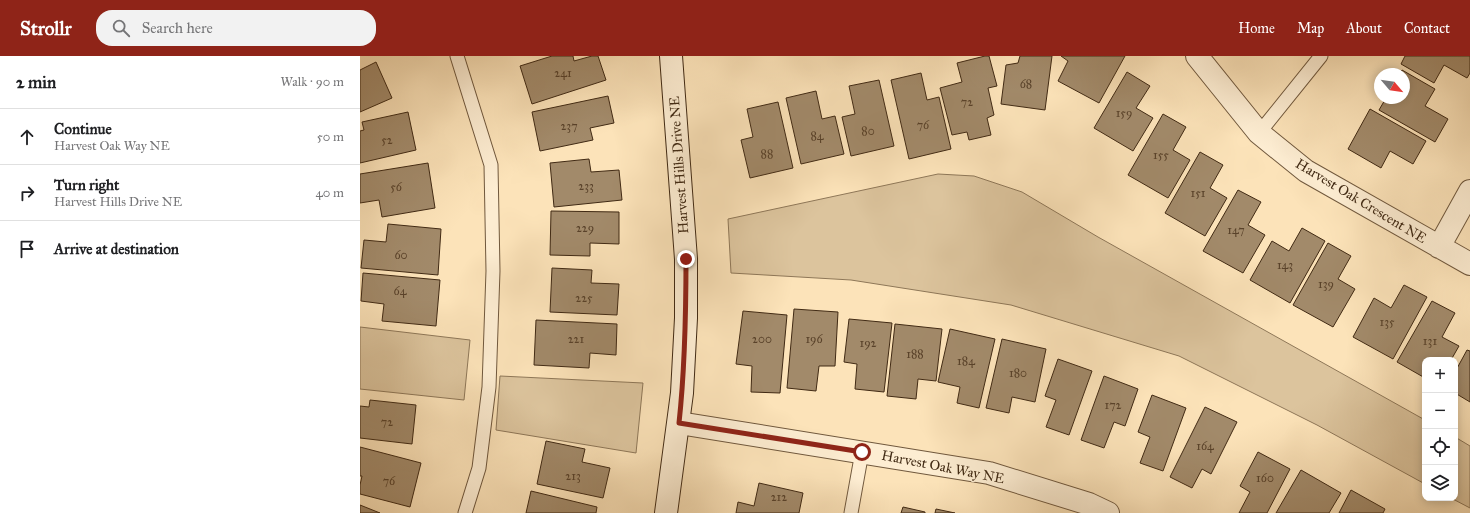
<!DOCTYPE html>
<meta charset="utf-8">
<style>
:root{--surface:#fff;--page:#f2f2f2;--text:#202124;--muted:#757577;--line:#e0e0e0;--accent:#8f2418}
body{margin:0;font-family:"IM FELL Great Primer",serif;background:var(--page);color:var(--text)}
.controls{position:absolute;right:12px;bottom:12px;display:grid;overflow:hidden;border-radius:8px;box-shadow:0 2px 10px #0003}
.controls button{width:36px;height:36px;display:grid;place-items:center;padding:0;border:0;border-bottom:1px solid var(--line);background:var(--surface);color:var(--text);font:20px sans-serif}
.compass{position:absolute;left:1014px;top:12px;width:36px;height:36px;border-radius:50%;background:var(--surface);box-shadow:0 2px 10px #0003;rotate:119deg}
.stop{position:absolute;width:12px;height:12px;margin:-9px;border:3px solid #8f2418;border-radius:50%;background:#fff}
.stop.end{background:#8f2418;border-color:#fff;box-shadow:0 1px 4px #0008}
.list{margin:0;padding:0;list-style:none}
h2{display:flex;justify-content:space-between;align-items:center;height:52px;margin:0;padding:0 16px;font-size:17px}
h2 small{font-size:13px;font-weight:400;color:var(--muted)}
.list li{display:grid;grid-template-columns:26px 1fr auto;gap:12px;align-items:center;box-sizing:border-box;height:56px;padding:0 16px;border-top:1px solid var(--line)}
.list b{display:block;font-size:15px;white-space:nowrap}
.list p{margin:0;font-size:13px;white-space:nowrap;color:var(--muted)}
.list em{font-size:13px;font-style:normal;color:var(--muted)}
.icon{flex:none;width:22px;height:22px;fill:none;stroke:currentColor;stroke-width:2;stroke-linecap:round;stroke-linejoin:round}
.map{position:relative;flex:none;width:1110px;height:457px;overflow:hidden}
header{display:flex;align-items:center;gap:24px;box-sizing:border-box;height:56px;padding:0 20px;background:var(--accent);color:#fff}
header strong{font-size:19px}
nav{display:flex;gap:22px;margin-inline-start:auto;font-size:14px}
.search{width:280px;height:36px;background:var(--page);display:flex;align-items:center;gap:10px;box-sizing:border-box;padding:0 14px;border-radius:16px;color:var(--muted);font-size:15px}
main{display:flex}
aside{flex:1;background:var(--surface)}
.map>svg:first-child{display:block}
.green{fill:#dcc49d;stroke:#8e7758}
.building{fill:#a28a6a;stroke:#412a14}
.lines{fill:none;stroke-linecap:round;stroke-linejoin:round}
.lane-casing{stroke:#70583d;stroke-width:15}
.street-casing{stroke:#70583d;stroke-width:24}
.secondary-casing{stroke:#412a14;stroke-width:24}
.lane{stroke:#fdedd2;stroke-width:13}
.street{stroke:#fdedd2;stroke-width:22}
.secondary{stroke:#fdedd2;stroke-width:22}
.route{stroke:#8f2418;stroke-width:5}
.labels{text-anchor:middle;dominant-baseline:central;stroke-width:3;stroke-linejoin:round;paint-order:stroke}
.number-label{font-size:12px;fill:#59422a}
.street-label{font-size:14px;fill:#412a14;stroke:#fdedd2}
</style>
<header>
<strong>Strollr</strong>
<div class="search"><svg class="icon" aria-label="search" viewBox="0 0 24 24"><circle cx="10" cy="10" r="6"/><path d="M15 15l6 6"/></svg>Search here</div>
<nav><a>Home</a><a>Map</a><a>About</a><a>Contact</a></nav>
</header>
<main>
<aside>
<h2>2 min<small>Walk · 90 m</small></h2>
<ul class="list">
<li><svg class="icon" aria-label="ahead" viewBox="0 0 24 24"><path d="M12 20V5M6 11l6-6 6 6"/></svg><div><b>Continue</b><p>Harvest Oak Way NE</p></div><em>50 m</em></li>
<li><svg class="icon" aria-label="right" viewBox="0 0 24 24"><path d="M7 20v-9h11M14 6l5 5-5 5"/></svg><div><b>Turn right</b><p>Harvest Hills Drive NE</p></div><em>40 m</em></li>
<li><svg class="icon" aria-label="arrive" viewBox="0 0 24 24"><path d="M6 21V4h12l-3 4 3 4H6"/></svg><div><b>Arrive at destination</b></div></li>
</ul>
</aside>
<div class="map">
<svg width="1110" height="457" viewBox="0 0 1110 457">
<rect width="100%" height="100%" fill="#fce3b9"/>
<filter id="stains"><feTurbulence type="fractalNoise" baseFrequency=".005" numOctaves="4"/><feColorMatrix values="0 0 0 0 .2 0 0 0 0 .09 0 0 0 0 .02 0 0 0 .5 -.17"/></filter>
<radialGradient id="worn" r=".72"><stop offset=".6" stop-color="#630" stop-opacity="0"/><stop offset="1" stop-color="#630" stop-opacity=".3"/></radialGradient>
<path class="green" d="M578,118l36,2 48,16 76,45 327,183v64l-108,-59 -138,-69 -168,-51 -160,-25 -120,-7 -3,-54z
M0,271l110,13 -6,60 -104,-11z
M140,320l143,7 -7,70 -140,-23z
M1095,381l15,9v62l-19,-10h4z"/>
<path class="building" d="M192,0h21l1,5 18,-5h6l8,24 -74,24 -12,-38z
M625,0h4l8,30 -9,2 6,27 -7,3 4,17 -22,5 -2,-8 -15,3 -12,-47 22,-6 -5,-19z
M660,0h32l-7,54 -44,-6 5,-39 12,-2z
M701,0h64l-26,47 -41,-22 10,-20z
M1045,0h65v17l-3,5 -23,-13 -10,18 -33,-19z
M16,6l16,36 -32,14v-42z
M1042,14l33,19 -10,17 23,13 -13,23 -56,-32 7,-12h18v-24h-5z
M767,16l23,14 -14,22 17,10 -20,33 -39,-23z
M561,17l6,27 12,-3 12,52 -42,10 -18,-79z
M519,24l15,66 -43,10 -9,-39 13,-3 -6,-28z
M456,35l6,28 13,-3 9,38 -43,10 -15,-66z
M248,40l6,27 -24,5 3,12 -53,11 -8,-39z
M418,46l15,66 -43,10 -9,-38 12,-3 -6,-28z
M1010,53l56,32 -13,23 -23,-13 -9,17 -33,-19z
M48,56l8,38 -56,13v-32l4,-1 -2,-8z
M803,58l23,13 -13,23 17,10 -22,38 -40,-23z
M840,96l23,13 -13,23 17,10 -22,38 -40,-23z
M229,103l2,13 28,-2 3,30 -68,7 -4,-44z
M68,107l7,45 -53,9 -3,-17 -19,3v-29z
M878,134l23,12 -13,23 17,10 -22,38 -40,-22z
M191,155l68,1v32l-29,-1v13l-40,-1z
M28,168l53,5 -3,46 -77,-7 3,-28 22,2z
M942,172l23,13 -35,62 -40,-23 22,-39 17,10z
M968,187l23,13 -13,23 17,10 -22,38 -40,-22z
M192,212l40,2 -1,13 28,1 -2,31 -67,-3z
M3,217l77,7 -4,46 -54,-5 2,-17 -23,-3z
M1044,229l23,12 -34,62 -40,-22 21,-39 17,10z
M1072,245l23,12 -13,24 17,9 -8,14h-26v18l-28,-16z
M434,253l44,3 -3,54h-16l-3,25 -29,-3z
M383,255l44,4 -7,78 -29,-1 1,-26 -16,-2z
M489,263l43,4 -8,69 -29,-3 2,-25 -13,-2z
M176,264l81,4 -1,31 -26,-2 -1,15 -55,-3z
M535,268l47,5 -6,52 -18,-2 -2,20 -29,-3z
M590,273l45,10 -16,69 -22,-5 3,-16 -22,-5z
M642,283l44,10 -11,53 -23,-5 -3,16 -23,-5z
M1107,294l3,1v51l-15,-9v-21z
M698,303l34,12 -23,64 -23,-8 10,-27 -11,-4z
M744,320l34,13 -13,37 -11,-4 -10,26 -23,-8z
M792,339l34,13 -23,63 -23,-8 10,-26 -12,-5z
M10,344l46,5 -4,39 -52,-6v-32l9,1z
M845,351l32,15 -26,52 -9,-5 -10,19 -22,-11z
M186,385l39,8 -3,13 28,6 -7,30 -66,-14z
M0,391l61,16 -11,44 -50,-13v-9l2,-9h-2z
M898,396l32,17 -23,44h-28l11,-21 -10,-6z
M941,414l40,23 -12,20h-53z
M399,427l44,10 -4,20h-63l2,-11 16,4z
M991,434l34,19 -2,4h-44z
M171,435l66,16 -1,6h-70z
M0,449l20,8h-20z
M543,451l22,5v1h-24z
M576,453l19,4h-20z"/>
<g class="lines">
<defs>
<path id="lane" d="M97,0l34,109 2,106 -4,116 -10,81 -14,45
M899,77l62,-77
M491,457l11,-61"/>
<path id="street" d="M837,0l62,77 47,38 164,93
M1079,191l31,-56
M319,367l310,50 100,31 19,9"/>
<path id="secondary" d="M306,457l16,-120 4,-75v-59l-15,-203"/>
</defs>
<use href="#lane" class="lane-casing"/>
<use href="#street" class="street-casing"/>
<use href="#secondary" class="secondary-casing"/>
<use href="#lane" class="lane"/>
<use href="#street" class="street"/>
<use href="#secondary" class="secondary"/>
</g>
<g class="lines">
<path class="route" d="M326,203c0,55 -1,109 -7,164l183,29"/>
</g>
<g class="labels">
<g class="number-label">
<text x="203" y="17">241</text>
<text x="666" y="28">68</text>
<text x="607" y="46">72</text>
<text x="764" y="57">159</text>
<text x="563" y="69">76</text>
<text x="209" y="70">237</text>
<text x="508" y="75">80</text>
<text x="457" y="80">84</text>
<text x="27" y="84">52</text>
<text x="407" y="98">88</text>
<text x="801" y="99">155</text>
<text x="226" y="130">233</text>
<text x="36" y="131">56</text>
<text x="838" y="137">151</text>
<text x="225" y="172">229</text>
<text x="876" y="174">147</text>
<text x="41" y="199">60</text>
<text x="925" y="209">143</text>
<text x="966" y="228">139</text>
<text x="40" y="235">64</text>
<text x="224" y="242">225</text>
<text x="1027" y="266">135</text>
<text x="216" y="283">221</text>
<text x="402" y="283">200</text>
<text x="454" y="283">196</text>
<text x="1070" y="285">131</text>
<text x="508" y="287">192</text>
<text x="555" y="298">188</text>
<text x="606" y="305">184</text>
<text x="658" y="317">180</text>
<text x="753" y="349">172</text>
<text x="27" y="366">72</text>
<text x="845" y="390">164</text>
<text x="213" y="420">213</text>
<text x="905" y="422">160</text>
<text x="29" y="425">76</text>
<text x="419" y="441">212</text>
</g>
<g class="street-label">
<text transform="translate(319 109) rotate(-94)">Harvest Hills Drive NE</text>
<text transform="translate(1001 145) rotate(31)">Harvest Oak Crescent NE</text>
<text transform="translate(583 411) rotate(11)">Harvest Oak Way NE</text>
</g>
</g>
<rect width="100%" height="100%" filter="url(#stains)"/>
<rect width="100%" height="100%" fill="url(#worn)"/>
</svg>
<div class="controls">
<button>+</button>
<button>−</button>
<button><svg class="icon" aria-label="locate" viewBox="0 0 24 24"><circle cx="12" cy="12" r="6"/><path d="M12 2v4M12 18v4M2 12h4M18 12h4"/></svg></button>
<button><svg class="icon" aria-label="layers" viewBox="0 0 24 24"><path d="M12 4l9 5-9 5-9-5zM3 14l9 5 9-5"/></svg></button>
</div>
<svg class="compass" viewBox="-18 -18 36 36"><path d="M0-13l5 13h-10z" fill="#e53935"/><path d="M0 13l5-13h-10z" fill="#757577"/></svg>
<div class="stop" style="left:502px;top:396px"></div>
<div class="stop end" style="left:326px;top:203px"></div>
</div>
</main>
